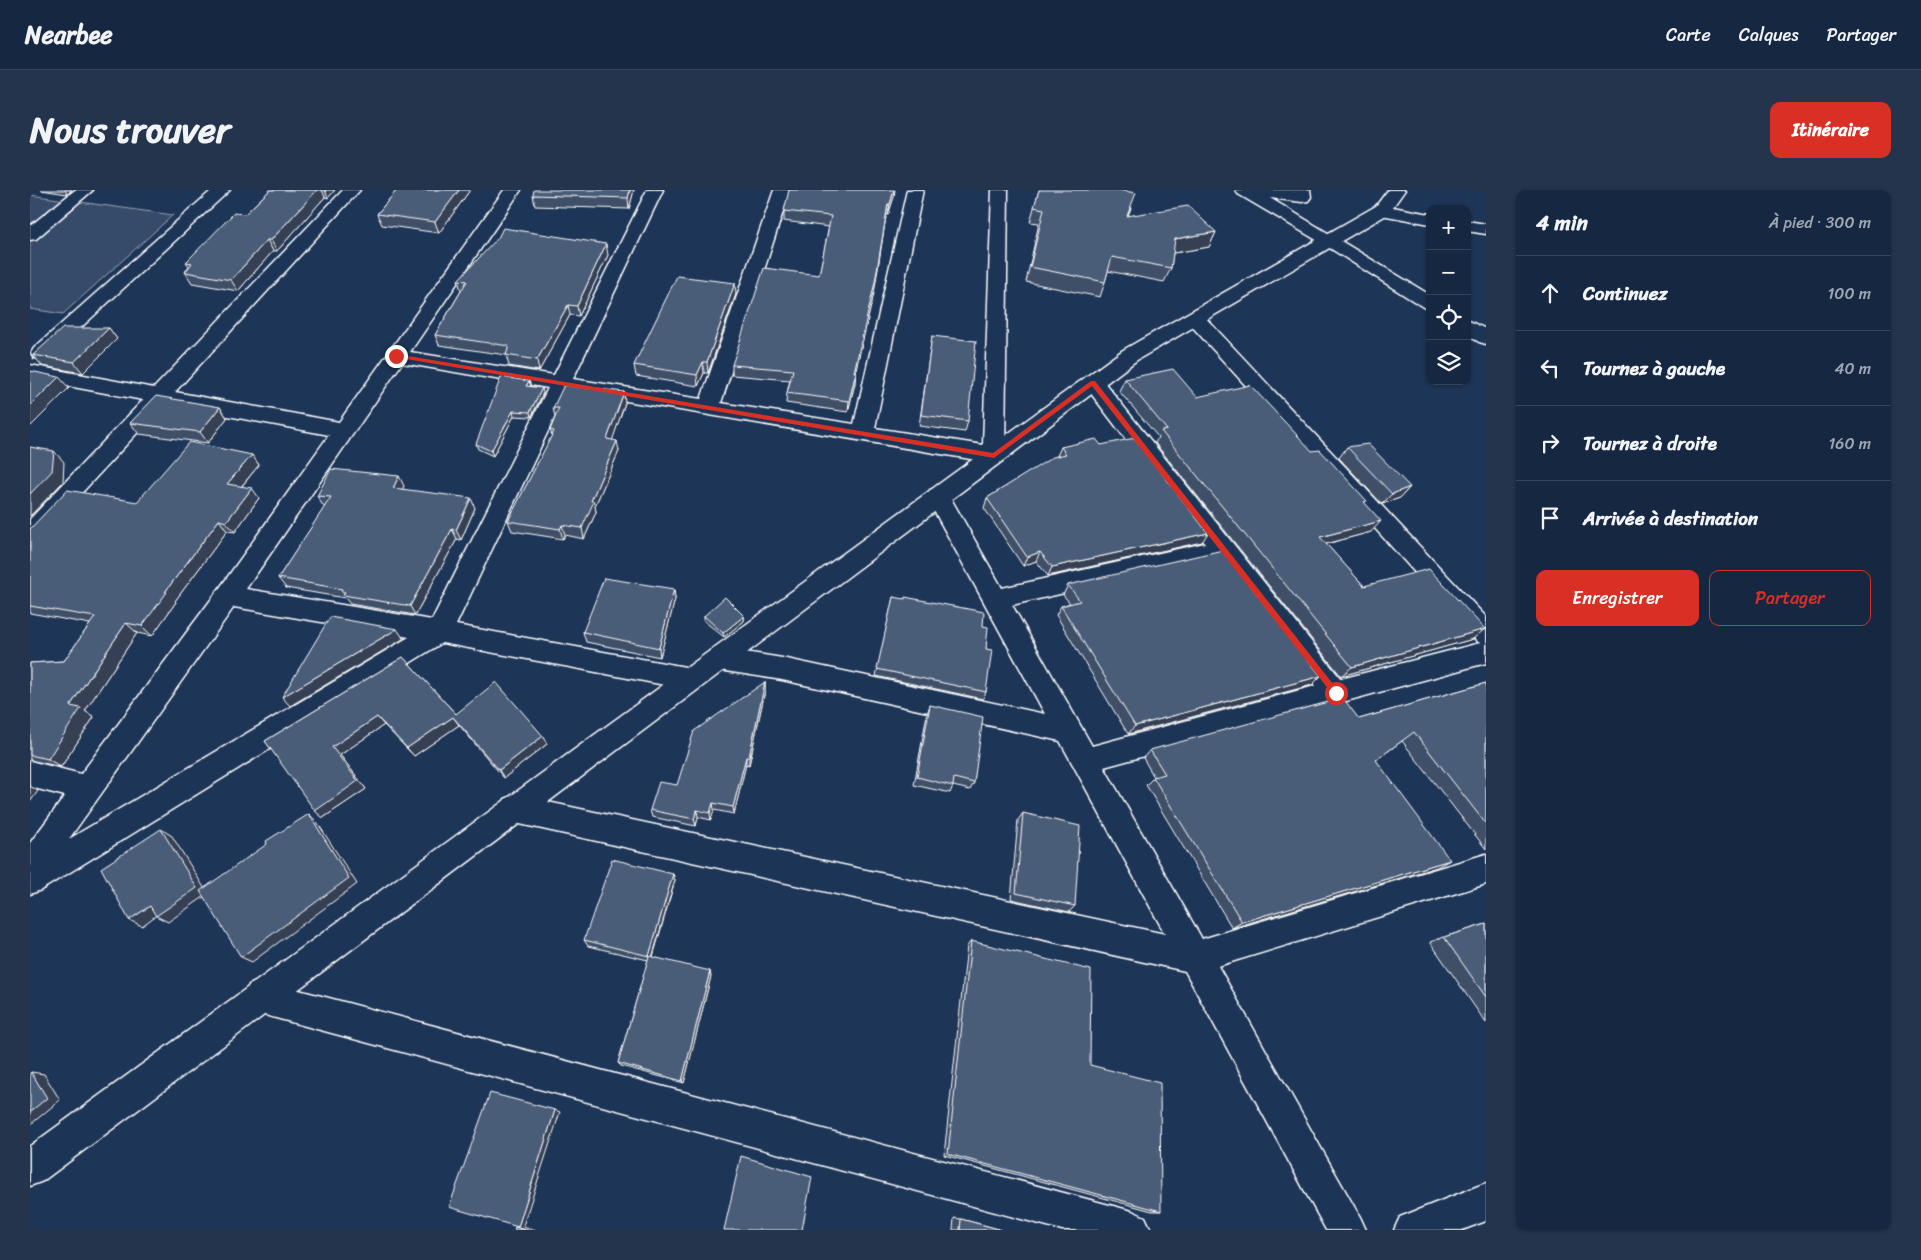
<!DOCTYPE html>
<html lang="fr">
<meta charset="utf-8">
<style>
:root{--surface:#162841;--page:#23344c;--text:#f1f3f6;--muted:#9ea6b1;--line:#35445a;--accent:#d93025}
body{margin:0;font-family:Sriracha,sans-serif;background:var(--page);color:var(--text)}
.controls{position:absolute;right:15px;top:15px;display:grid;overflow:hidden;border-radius:10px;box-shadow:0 1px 4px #0004}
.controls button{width:45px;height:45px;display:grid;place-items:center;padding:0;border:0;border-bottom:1px solid var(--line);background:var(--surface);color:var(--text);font:25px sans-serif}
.stop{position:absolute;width:15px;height:15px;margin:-11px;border:4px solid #d93025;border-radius:50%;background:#fff}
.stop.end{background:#d93025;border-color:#fff;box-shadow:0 1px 5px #0008}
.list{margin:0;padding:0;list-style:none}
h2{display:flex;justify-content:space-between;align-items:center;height:65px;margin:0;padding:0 20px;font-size:21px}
h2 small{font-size:16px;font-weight:400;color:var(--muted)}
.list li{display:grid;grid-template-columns:32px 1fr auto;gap:15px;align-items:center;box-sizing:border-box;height:75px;padding:0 20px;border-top:1px solid var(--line)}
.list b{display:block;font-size:19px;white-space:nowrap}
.list em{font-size:16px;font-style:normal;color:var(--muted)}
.actions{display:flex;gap:10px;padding:15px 20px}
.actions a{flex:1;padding:11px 0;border:1px solid var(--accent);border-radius:10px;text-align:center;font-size:18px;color:var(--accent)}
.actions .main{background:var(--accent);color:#fff}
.icon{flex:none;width:28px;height:28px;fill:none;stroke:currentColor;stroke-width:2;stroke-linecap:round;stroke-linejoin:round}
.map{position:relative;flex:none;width:1456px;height:1040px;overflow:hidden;border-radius:10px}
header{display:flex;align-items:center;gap:30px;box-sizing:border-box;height:70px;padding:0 25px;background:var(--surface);border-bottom:1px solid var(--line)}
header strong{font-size:24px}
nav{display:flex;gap:28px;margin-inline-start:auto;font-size:18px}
.intro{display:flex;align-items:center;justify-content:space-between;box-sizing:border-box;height:120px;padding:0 30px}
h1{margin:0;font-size:35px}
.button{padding:12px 22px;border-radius:10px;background:var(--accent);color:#fff;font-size:18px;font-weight:700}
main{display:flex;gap:30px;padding:0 30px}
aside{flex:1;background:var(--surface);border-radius:10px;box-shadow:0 1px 4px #0004}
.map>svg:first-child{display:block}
.green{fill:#364b69;stroke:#9aa5b4}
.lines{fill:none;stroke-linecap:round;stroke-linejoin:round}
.minor-casing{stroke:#fff;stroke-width:3}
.tertiary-casing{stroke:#fff;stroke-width:3}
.minor{fill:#1d3557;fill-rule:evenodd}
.tertiary{fill:#1d3557;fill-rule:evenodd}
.wall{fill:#405068;stroke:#fff}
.shaded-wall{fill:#344155;stroke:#fff}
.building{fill:#4a5d79;stroke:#fff}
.route{fill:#d93025}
</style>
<header>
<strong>Nearbee</strong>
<nav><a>Carte</a><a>Calques</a><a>Partager</a></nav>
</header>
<div class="intro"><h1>Nous trouver</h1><a class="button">Itinéraire</a></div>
<main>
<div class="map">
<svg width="1456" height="1040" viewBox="0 0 1456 1040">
<rect width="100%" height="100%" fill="#1d3557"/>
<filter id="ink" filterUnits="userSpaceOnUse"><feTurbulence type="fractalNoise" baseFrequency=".02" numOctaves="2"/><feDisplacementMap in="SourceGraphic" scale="10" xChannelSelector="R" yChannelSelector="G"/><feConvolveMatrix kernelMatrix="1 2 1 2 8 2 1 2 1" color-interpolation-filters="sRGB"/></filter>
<g filter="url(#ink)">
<path class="green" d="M0,5l143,20 -110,99 -33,-5z"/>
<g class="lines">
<defs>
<path id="minor" d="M45,0h18l-57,49 -6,1v-14z
M182,0h18l-182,168 -7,1 -7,-1 -3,-5 3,-5z
M313,0h17l-185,202 164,30 165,-232h17l-111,162 144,23 93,-185h16l-90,189 128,20 73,-209h16l-69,213 133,21 53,-234h16l-48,238 108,17 9,-255h16l-3,265 -3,5 -8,3 -427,-72 -111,234 235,43 10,3 3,8 -3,8 -10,3 -249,-47 -401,247 -11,4v-51l35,-47 -35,-9v-26l51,13 138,-185 110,-154 -165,-31 -126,136 -8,3v-24l113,-119 -113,-21v-14l124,23zM372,173l146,25 -116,232 -186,-31zM204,417l175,30 -340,202z
M1206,0h74l1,7 -3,4 -6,1 -32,-4 160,97v14l-7,-2 -98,-62 -87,-51z
M1352,15l48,9v10l-54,-10 -3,-4 3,-4z
M1437,31l19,3v10l-19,-3z
M1165,122l7,2 284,303v46l-382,104 98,172 284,-85v30l-268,82 142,251 6,13h-40l-141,-259 -670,-148 -10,-4 -5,-10 5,-10 10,-4 650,139 -105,-193 -278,-61 -63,-10 -9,-3 -4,-8 4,-8 9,-3 63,10 263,56 -119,-218 4,-6 8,-2 8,2 56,98 203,-45 -119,-156 -3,-5 3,-5 7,-2 7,2 241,302 139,-36 -3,-2 -289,-319 -3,-4 3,-4zM1187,368l98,128 -223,60 -80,-141z
M1437,130l19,9v15l-7,-2 -12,-7z
M231,790l871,231 13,6 6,13h-89l-801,-216 -12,-5 -5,-12 5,-12z
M1456,993v38l-24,9h-68l6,-13z"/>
<path id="tertiary" d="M1358,0h17l-17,24 -251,146 -1094,821 -13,5v-40l1093,-796 253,-144z"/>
</defs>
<use href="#minor" class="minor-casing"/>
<use href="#tertiary" class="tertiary-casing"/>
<use href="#minor" class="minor"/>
<use href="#tertiary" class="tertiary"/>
</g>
<path class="wall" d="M11,0h31l-5,4z
M240,0h65l-7,8 -3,-1 -48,54h-4l-35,40 -46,-8 -7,-11 4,-6 -3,-4 59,-48z
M367,0h73l-31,43 -57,-8 -5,-11z
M604,0l-5,19 -94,-3 -2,-11z
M1009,0l92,18 -3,8 88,16 -7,15 -36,6 -2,15 -7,14 -56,-11 -3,11 -5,15 -74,-15 13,-59 -9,-1z
M864,7l-6,18h-2l-12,78 -19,79v11l-7,29 -62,-9 1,-10 3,-13 -58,-5v-10l87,-90 10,-48 -45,-6v-10z
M578,65l-29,61 -9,-1 -31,56 -30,-5 -3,-11 -67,-10 -4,-10 26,-44 -3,-11z
M706,104l-28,79h-4l-6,13 -62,-10 -2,-11z
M79,138l8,11 -34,34 -41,-7 -9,-11z
M902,146l36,85 -3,11 -46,-6z
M1095,189l72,18 115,54 53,53 6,28 -45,12 38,42 109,53 -132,37 -186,-233 3,-6 -39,-46z
M499,191l2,6 12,6 -12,24 -17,-1 -21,40 -15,-7 -2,-5z
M594,202l1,11 -13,37 7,11 -24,55 1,6 -12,27 -19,-4 -2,4 -51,-8 -4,-10 44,-85 -2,-6 5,-13 -2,-9z
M190,217l7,11 -19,25 -69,-9 -9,-11z
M1071,255l101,97 -154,34 -12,-15 -13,5 -39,-58 3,-10 70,-42 4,-9z
M1317,257l63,40 -10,11 -18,6 -43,-46z
M222,265l7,10 -17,21 17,12 -24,34 -8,-1 -52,70 1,1 -24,34 -15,-3 -52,78 9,6 -33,50 -31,-7v-97l34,-2 26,-37 -60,-11v-84l107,-27z
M374,296l-2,3 73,19 -14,32 -4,-1 -42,76 -65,-11 -5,-6 -59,-10 -8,-10 47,-71 -2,-1 -6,-10z
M1038,395l253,91 -9,9 -184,49 -72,-119 5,-9 9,-3 -7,-8z
M644,399l1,10 -15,58 -74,-15 -3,-10z
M863,407l90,29 3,23v43l-3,7 -107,-23z
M674,426h40v5l-20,16 -20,-16z
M373,467l53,57 91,30 -43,34 -45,-53 -45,31 -30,-31 -44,30 26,34 -43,29 -58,-77z
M735,492v9l-16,74 -3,-1 -12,50 -20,-4 -3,10 -13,-3 -2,9 -44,-9 -2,-7 27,-25z
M1456,493v166l-84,-108 -26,19 61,107 -205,61 -86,-143 8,-8 -11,-19 7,-8 209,-31z
M900,515l44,78 -4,7 -17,-4 -3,7 -36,-8 13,-71z
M993,623l52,93 -6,6 -58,-13 7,-79z
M643,684l2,6 -22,77 58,19 -27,107 -63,-17 -3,-3 30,-103 -60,-14 -4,-6z
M1456,734v99l-56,-81 14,-5z
M941,751l119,124 71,146h-9l-208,-56 23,-209z
M924,1028l7,1 41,11h-49z"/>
<path class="shaded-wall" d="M35,0h7l-5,4z
M287,0h5l3,7 -48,54 -6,-11z
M295,0h10l-7,8z
M429,0h11l-31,43 -4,-11z
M600,0h4l-5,19 -1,-11z
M864,0h1l-1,7 -6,18 2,-11z
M858,14l-14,89 -21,89 1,-10z
M1186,42l-7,15 -41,7 7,-15z
M237,50l6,11 -35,40 -7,-11z
M576,54l2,11 -29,61 -2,-10z
M705,93l1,11 -28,79 -1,-11z
M538,115l2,10 -31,56 -2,-11z
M79,138l8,11 -34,34 -9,-11z
M673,172l1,11 -6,13 -1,-11z
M826,182l-1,11 -7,29 1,-11z
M29,187l10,11 -39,39v-21z
M499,191l2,6 -5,-1z
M512,198l1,5 -12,24 -1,-5z
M594,202l1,11 -16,47 -2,-11z
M190,217l7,11 -19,25 -8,-11z
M483,221l1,5 -21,40 -2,-5z
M587,251l2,10 -24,55 1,6 -12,27 -2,-11 9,-27z
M24,261l10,11 -1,20 -33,34v-22z
M222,265l7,10 -24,29 -8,-10z
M369,286l5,10 -6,12 -5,-10z
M1380,297l-10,11 -18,6 10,-10z
M222,298l7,10 -24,34 -9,-10z
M441,308l4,10 -14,32 -5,-10z
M189,330l8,11 -52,70 1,1 -24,34 -10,-10 23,-34z
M1351,331l-10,11 -60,16 9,-11z
M532,335l3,10 -2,4 -3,-10z
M422,339l5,10 -42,76 -5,-9z
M1178,343l-6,9 -154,34 4,-9z
M1010,362l-4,9 -13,5 4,-9z
M644,399l1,10 -15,58 -1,-9z
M714,426v5l-20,16 -1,-4z
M96,433l11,10 -52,78 9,6 -33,50 -13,-8 22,-53z
M367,439l6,9v1l-113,67 -8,-9z
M1455,439l-12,10 -132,37 11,-9z
M1291,486l-9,9 -184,49 7,-8z
M735,492v9l-16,74v-8z
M347,527l7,8 -44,30 26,34 -43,29 -8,-7 17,-64z
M423,527l6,8 -45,31 -7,-8z
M513,546l4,8 -43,34 -5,-8z
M716,567v7l-12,50 -1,-7z
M0,596l8,5 -8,11z
M683,613l1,7 -3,10 -1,-7z
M667,620l1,7 -2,9 -2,-7z
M279,624l8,8 40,62 -105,78 -11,-5z
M131,639l11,7 36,58 -40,28 -12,-6z
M1420,670l-13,7 -205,61 10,-6z
M643,684l2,6 -24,81 -2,-5z
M120,716l12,5 -20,15 -13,-6z
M680,781l1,5 -27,107 -2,-2z
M1,882l13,2 16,26 -30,25z
M525,920l5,2 -37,114 13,4h-11l-10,-3h3z"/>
<path class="building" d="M240,0h47l-46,50h-4l-36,40 -46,-8 7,-9 -6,-1 48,-49 11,1z
M367,0h62l-24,32 -58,-8z
M504,0h96l-2,8 -95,-3z
M759,0h105l-4,14h-2l-13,78 -21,90h2l-7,29 -62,-8 6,-23 -61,-5 32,-97 55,7 12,-59 -47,-5z
M1009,0h79l18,3 -9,23 61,-10 28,26 -41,7 -4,29 -59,-11 -7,25 -75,-15 14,-58 -10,-2z
M473,38l103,16 -29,62 -9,-1 -31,55 -31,-5 3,-9 -74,-11 32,-54 -9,-1 40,-42z
M647,86l58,7 -28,79h-4l-6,13 -63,-10z
M33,138h46l-35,34 -41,-7z
M902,146l44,5 -8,80 -47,-6z
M1143,179l24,28 53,-12 62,66 8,-1 47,51 -3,1 17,19 -61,16 44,49 65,-17 56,60 -133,38 -191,-236 6,-1 -42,-51z
M0,181l29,6 -29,29z
M471,187l28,4 -3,5 16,2 -12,24 -17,-1 -22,40 -15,-7z
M534,195l60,7 -17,47 10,2 -26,60h3l-12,27 -20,-3 -2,4 -52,-8 46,-90 -4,-1 9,-22h-6z
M126,206l64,11 -20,25 -70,-9z
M1105,248l73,95 -156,34 -12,-15 -13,5 -40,-59 66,-41 13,-3 -5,-7 35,-8 5,6z
M159,252l63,13 -25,29 25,4 -26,34 -7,-2 -54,72h2l-25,34 -16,-3 -56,83 11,2 -33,51 -18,-4v-92l34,-2 31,-44 -65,-11v-77l37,-39 70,12z
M1338,254l42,43 -18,7 -45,-47z
M0,257l24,4 -2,20 -22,23z
M301,279l68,7 -6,12 78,10 -15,32 -4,-1 -42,77 -67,-11 2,-3 -4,-1 1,-2 -64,-11 53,-81 -14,-1z
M1193,360l98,126 -186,50 -74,-120 19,-5 -12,-16z
M574,388l70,11 -15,59 -76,-16z
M695,407l19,19 -21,17 -19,-17z
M863,407l12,2v-2l79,15 -1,14 5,1 -2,22 6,1 -6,42 -109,-23z
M300,427l67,12 -115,68z
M373,467l53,57 40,-32 47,54 -44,34 -46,-53 -46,31 -30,-31 -45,30 26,34 -43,30 -50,-70z
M735,492l-16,75h-3l-13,50 -20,-4 -3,10 -13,-3 -3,9 -44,-9 9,-28 18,3 17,-54z
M1456,493v141l-72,-92 -38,28 74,100 -208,62 -89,-145 12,-3 -15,-24 193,-52 16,21z
M900,515l53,12 -9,66 -20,-5 -1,8 -36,-9z
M993,623l57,13 -5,80 -59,-13z
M279,624l40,64 -108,79 -41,-66 67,-47 -1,-3z
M131,639l36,59 -41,28 -6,-10 -21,14 -28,-52z
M582,669l61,15 -24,82 -65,-16z
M1456,734v73l-42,-60z
M941,751l120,29 -1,95 70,18 1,128 -213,-57z
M619,766l61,15 -28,110 -64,-18z
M1,882l16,26 -17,14v-39z
M460,903l65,17 -37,117 -69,-20z
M711,966l71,21 -10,53h-78z
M931,1029l41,11h-42z
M485,1037l10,3h-11z"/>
</g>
<path class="route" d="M366,164l597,99 98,-72h4l245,312 -4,3 -3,-1 -241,-309 -98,72 -600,-101z"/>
</svg>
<div class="controls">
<button>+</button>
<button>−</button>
<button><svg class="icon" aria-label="locate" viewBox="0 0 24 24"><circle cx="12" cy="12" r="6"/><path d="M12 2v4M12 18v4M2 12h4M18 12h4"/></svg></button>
<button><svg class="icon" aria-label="layers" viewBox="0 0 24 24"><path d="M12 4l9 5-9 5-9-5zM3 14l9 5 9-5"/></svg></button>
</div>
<div class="stop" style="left:1306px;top:503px"></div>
<div class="stop end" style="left:366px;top:166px"></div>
</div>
<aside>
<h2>4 min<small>À pied · 300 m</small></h2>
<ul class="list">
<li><svg class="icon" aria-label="ahead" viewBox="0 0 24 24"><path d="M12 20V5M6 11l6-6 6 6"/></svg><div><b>Continuez</b></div><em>100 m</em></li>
<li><svg class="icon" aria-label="left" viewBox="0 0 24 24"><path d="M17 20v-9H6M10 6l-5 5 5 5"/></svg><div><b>Tournez à gauche</b></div><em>40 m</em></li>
<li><svg class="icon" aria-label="right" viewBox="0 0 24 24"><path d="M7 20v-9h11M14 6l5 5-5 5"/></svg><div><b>Tournez à droite</b></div><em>160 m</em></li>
<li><svg class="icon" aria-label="arrive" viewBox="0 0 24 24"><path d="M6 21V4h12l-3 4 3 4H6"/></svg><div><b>Arrivée à destination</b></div></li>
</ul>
<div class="actions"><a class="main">Enregistrer</a><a>Partager</a></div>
</aside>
</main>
